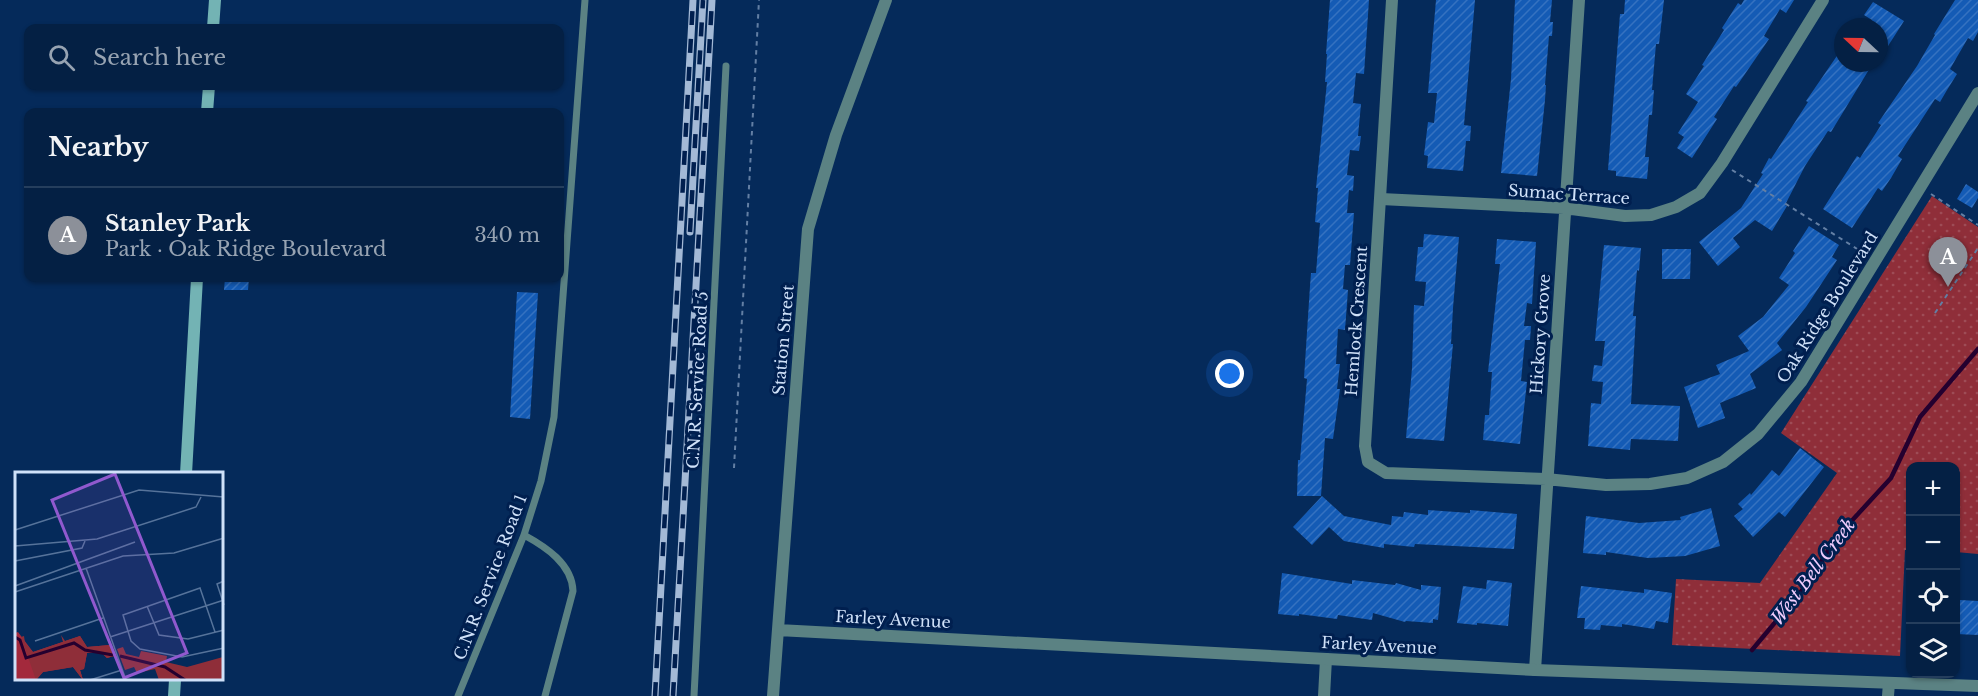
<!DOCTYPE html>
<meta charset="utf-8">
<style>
:root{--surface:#042044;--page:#122d4f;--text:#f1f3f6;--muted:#97a3b2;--line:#253e5d;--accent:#8c9099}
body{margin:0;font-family:"Libre Baskerville",serif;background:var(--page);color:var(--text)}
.controls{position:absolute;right:18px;bottom:18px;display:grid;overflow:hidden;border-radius:12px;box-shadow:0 2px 4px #0004}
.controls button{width:54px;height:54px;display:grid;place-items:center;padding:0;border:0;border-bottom:2px solid var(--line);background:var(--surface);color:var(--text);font:30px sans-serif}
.compass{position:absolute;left:1834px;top:18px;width:54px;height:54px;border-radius:50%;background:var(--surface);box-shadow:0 2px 4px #0004;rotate:292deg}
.you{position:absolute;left:1230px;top:374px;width:21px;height:21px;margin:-15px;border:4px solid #fff;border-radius:50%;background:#1a73e8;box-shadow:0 0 0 9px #1a73e833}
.badge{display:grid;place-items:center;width:39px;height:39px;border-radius:50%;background:var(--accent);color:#fff;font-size:20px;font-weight:700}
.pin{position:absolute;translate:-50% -50px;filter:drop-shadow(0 2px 3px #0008)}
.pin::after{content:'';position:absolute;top:32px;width:21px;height:18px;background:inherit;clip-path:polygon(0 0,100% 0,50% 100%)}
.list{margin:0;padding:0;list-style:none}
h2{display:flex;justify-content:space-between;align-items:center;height:78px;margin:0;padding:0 24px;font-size:26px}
h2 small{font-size:20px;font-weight:400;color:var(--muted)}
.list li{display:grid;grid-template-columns:39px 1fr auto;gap:18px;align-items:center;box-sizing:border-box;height:96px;padding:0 24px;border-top:2px solid var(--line)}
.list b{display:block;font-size:22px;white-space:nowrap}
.list p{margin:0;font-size:20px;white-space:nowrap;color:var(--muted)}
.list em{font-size:20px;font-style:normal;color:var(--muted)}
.icon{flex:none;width:33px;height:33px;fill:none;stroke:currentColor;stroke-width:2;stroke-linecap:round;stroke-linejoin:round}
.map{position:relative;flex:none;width:1978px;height:696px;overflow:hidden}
.search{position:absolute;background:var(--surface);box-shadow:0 2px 4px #0004;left:24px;top:24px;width:540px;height:66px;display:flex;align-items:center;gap:15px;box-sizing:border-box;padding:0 21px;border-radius:12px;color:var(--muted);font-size:22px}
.panel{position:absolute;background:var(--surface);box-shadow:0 2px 4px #0004;left:24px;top:108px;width:540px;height:174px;border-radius:12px}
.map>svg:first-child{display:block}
.park{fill:url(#park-dots)}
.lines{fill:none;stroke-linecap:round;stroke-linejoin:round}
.stream{stroke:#24002f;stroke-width:4.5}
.building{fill:url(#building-hatch)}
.path{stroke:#637fa4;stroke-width:2;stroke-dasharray:4.5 4.5;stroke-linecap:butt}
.service{stroke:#5b8283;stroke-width:7}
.minor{stroke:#5b8283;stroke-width:12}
.tertiary{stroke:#5b8283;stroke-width:12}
.secondary{stroke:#73b3b4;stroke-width:12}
.rail-casing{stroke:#a3b9d6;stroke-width:7}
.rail{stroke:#001f4f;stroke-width:4.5;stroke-dasharray:14;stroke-linecap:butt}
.labels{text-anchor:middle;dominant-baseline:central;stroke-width:6;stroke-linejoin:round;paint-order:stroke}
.street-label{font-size:16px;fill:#cfe1f9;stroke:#001f4f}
.water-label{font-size:18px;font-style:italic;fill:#f0ccfc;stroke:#001f4f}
.inset-river{fill:none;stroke:#24002f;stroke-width:3}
.inset-road{fill:none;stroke:#56739a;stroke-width:1.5}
.view{fill:#9059ce;fill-opacity:0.15;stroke:#9059ce;stroke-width:3}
.inset-edge{fill:none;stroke:#cfe1f9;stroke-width:3}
</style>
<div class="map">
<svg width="1978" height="696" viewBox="0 0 1978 696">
<defs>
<pattern id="park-dots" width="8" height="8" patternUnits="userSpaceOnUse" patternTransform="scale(1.5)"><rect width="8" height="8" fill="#8f2e39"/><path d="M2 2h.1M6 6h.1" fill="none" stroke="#9e4c56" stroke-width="1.8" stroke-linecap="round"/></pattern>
<pattern id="building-hatch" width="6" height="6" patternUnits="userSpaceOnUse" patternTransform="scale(1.5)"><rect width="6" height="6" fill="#145bb5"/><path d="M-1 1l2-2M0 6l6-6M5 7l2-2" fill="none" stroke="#3572c0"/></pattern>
</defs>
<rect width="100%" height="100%" fill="#052a5a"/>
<path class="park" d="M1932,196l46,31v327l-22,-2v-86h-46v84h-5l-5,106 -228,-11 4,-66 84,4 77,-110 -56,-40z"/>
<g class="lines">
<path class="stream" d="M1752,650l57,-68 26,-43 56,-61 29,-61 58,-68"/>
</g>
<path class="building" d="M1330,0h39l-5,74 -8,-1 -3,30 8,1 -3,32h3l-2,15 -9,-1 -3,25 7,1 -1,15 -4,-1 -2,23h7l-4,52h-5l-2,24 5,1 -3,40 -7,-1 -2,35h4l-3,25h3l-7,50 -8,-1 -4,58h-24l1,-36h2l7,-81 -3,-1 6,-92 1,-13h5l4,-50 -5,-1 3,-34h-2l11,-106h-2l2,-28h-1z
M1436,0h39l-11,125 7,1 -1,15h-4l-3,30 -36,-3 1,-12 -4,-1 4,-33 6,1 3,-30h-9z
M1515,0h37l-2,22h3l-1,14h-3l-4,49h1l-1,15 -8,76 -36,-3 10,-94z
M1625,0h39l-5,44h-3l-4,46h2l-2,25h-3l-4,42h4l-2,22 -31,-3v-5l-8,-1 12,-156h4z
M1744,0h50l-8,13 -6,-4 -16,27 5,3 -33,48 -2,-1 -20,31 3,2 -25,39 -15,-10 7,-11 -6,-4 20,-31 -12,-8 18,-28 -2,-1 22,-35 -2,-2 16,-25 3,2z
M1955,0h23v32l-5,9 -5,-3 -18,31 7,5 -10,16 -7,12 -5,-3 -37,57 4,3 -11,19 -9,13 -4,-3 -26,40 -29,-19 34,-53 3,2 21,-33 -3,-2 39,-57 18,-31 -1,-1z
M1873,2l31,19 -16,25 -9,-6v-13h-12l5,-7 -8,-5z
M1843,47v17l30,-1 -42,69 -3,-1 -23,35 -20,39 2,1 -15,25 -17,-11 -22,18 7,9 -22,19 -19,-24 42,-34 22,-34 -2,-1 8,-15 2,1 37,-57 -2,-1z
M1966,184l12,8v6l-6,10 -15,-9z
M1809,226l30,19 -7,12 5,3 -31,47 -29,36 5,7 -32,24 6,14 -36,15 5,15 -27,10 -14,-41 36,-13 -4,-9 33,-14 -11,-15 25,-19 26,-32 -10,-7 16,-25 -2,-2z
M1424,234l35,3 -6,71 -2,36h2l-9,97 -38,-3 6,-70 2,-63 10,1 2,-24 -11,-1 3,-34h5z
M1497,239l39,3 -4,62 -5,-1 -3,23h7l-1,14h-5l-4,41 6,1 -7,62 -37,-4 2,-25h4l3,-43h-4l12,-108h-5z
M1604,245l37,3 -2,23 -2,-1 -4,46h3l-5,88 49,2 -2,35 -47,-2 -1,11 -42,-4 3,-43 10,1 2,-22 -11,-1 2,-16 8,1 3,-25h-10z
M1662,249h29l-1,30h-28z
M225,278h24l-1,12h-24z
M517,292l21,1 -8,126 -20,-2z
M1800,448l24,19 -39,50 -6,-5 -26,25 -19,-21 9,-7 -5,-5 12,-11 1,2 21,-25 7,6z
M1322,496l22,20 47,9 1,-9 11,1 1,-5 24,3v-5l42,3v-3l47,4 -3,35 -99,-5 -1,3 -30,-3v4l-40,-7 -15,-14 -17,18 -19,-18z
M1711,508l9,38 -35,10 -37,2 -42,-6v3l-23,-2 3,-37 53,7 42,-3 -1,-3z
M1282,573l70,11v-4l43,5 1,-2 25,7v-5l20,2 -3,33 -5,-1v4l-27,-2 -1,1 -32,-9 -1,7 -34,-5 -1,4 -38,-5v2l-21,-2z
M1487,580l25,3 -4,43 -31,-3v2l-20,-2 6,-37 23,3z
M1581,586l63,7v-4l28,4 -4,30 -12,-2 -2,8 -32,-5v3l-21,-2 -1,5 -16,-1 1,-11h-8z
M1960,600l18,1v34l-22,-1v-32z"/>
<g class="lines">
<path class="path" d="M1732,170l130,82
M1931,194l47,31
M1935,313l43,-65
M734,468l25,-468"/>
<path class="service" d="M524,535c22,12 48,29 49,56l-28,105
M458,696l66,-161 17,-54 13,-64 31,-417
M694,696l32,-630"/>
<path class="minor" d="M1392,0l-27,446 3,16 18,11 160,6 60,6 44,-1 37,-6 36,-16 35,-28 43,-52 177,-289
M1381,199l183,9 61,8 26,-1 25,-8 24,-14 22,-30 101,-163
M1535,670l44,-670
M1324,696l2,-37
M1888,696l1,-13"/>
<path class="tertiary" d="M778,630l757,40 443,16
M773,696l35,-467 28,-94 50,-135"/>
<path class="secondary" d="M213,28l2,-28
M207,112l2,-26
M186,474l11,-196
M174,696l1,-16"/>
<defs>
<path id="rail" d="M690,232l13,-232
M655,696l38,-696
M673,696l39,-696"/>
</defs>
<use href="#rail" class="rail-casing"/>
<use href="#rail" class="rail"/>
</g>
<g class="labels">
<g class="street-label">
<text transform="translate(1569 194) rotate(4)">Sumac Terrace</text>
<text transform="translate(1827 307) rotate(-58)">Oak Ridge Boulevard</text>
<text transform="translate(1356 321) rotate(-86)">Hemlock Crescent</text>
<text transform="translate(1540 334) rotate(-86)">Hickory Grove</text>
<text transform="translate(783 340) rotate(-85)">Station Street</text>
<text transform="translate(697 380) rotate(-87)">C.N.R. Service Road 5</text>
<text transform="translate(490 577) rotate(-69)">C.N.R. Service Road 1</text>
<text transform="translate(893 619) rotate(3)">Farley Avenue</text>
<text transform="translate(1379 645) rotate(3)">Farley Avenue</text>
</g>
<g class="water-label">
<text transform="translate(1813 572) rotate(-53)">West Bell Creek</text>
</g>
</g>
<g transform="translate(15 472)">
<rect width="208" height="208" fill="#052a5a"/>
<path d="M3,160l15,20 47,-16 7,11 23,-2 4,11 -7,2 -6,-6 -14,1 -3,16 -4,1 3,10 -10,-13 -30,5 -7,8h-21v-47z" fill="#a3293c"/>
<path d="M46,163l4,6 15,-5 7,11 23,-2 4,11 -7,2 -6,-6 -14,1 -3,16 -4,1 3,10 -10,-13 -30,5 -7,8 -15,-43 3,-1 1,7 8,9 30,-10zM108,175l3,7 13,3 2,-6 26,5 -1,6 21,5 36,-10v23h-64l-4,-11 -18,4 -3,-6 -9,3 -8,-21z" fill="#8f2e39"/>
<path class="inset-river" d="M0,165l5,3 6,18 48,-15 11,7 28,5M105,184l45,11 20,13"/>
<path class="inset-road" d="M0,58l124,-40 85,7M0,74l82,-7 99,-32 5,-10M0,89l67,-13 3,-7M71,96l40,112M209,109l-7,3 7,21M0,114l120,-44M0,120l108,-36 51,-3 50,-15M132,134l12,29 29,4 36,-9M200,160l-15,-44 -77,27 8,26 9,8 42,8 42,-9M95,165l114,-37M20,169l68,-23M75,208l32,-10"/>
<path class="view" d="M100,2l72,179 -63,25 -72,-178z"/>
<rect width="208" height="208" class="inset-edge"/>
</g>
</svg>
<div class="controls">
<button>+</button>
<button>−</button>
<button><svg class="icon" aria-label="locate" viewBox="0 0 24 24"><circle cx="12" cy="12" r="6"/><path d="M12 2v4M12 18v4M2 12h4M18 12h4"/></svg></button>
<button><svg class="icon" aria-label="layers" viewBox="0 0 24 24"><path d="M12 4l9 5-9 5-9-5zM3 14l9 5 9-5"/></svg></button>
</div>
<svg class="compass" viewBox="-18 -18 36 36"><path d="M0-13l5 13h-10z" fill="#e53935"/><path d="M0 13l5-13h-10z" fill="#97a3b2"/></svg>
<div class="you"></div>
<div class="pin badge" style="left:1948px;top:287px">A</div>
<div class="search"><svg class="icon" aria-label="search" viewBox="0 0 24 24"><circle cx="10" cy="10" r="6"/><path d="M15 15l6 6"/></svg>Search here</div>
<section class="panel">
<h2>Nearby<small></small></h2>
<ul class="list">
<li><span class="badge">A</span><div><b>Stanley Park</b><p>Park · Oak Ridge Boulevard</p></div><em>340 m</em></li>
</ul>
</section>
</div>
